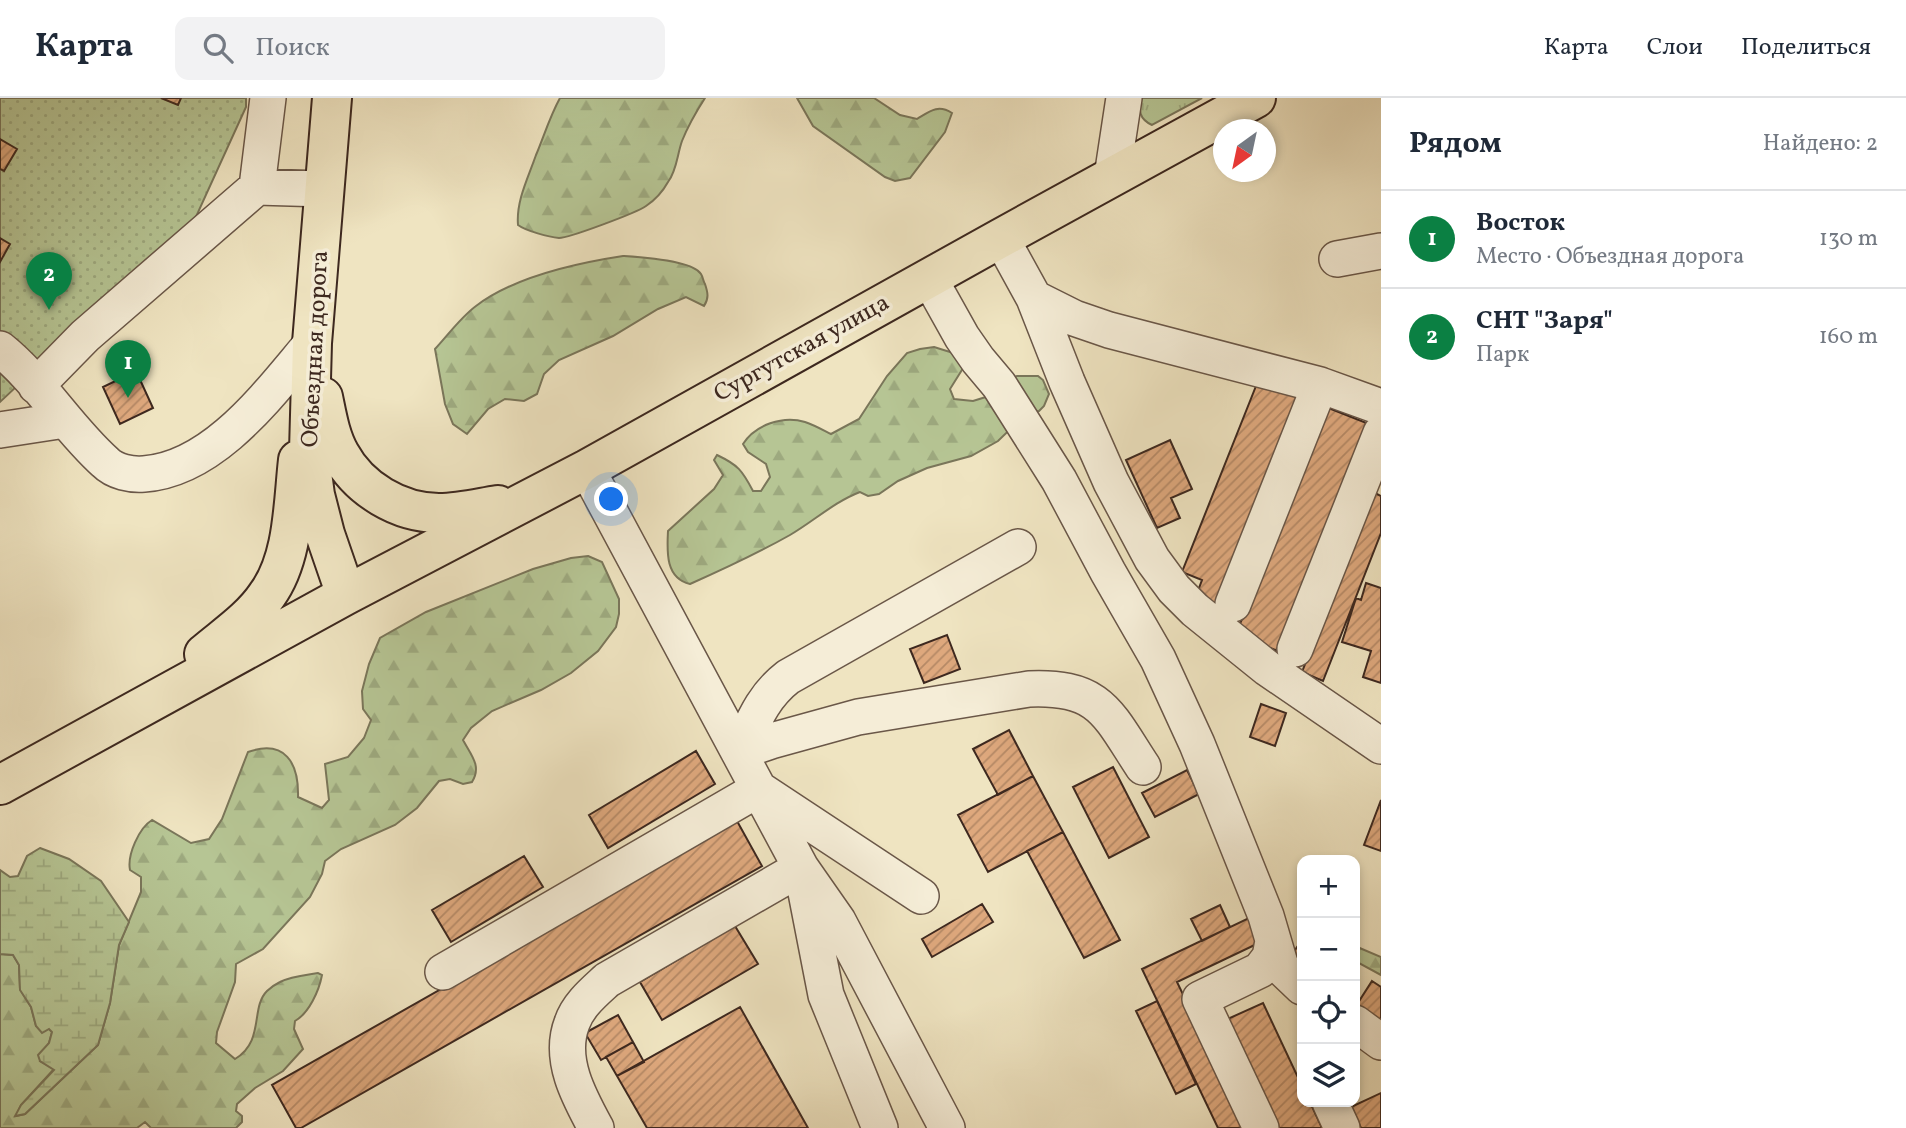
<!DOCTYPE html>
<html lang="ru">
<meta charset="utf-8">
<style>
:root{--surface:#fff;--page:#f2f2f3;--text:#1f2937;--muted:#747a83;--line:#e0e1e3;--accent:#0b8043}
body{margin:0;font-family:Vollkorn,serif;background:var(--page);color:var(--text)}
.controls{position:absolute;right:21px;bottom:21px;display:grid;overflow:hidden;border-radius:14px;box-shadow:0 4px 10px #0003}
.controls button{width:63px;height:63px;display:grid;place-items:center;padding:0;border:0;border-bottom:2px solid var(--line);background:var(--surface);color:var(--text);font:35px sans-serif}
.compass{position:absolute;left:1213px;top:21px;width:63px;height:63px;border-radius:50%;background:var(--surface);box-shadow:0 4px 10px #0003;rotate:213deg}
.you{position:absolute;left:612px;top:402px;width:24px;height:24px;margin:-18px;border:5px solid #fff;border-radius:50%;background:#1a73e8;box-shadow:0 0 0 10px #1a73e833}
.badge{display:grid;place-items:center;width:46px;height:46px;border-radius:50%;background:var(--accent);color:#fff;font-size:23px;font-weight:700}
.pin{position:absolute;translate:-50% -58px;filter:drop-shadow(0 2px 4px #0008)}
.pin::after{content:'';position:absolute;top:37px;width:24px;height:21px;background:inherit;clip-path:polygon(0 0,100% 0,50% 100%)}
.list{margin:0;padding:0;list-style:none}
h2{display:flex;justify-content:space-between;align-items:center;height:91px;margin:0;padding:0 28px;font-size:30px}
h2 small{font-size:23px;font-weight:400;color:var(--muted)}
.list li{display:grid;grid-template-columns:46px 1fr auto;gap:21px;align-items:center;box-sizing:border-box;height:98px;padding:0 28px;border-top:2px solid var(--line)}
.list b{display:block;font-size:26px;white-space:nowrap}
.list p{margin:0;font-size:23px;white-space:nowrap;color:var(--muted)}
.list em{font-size:23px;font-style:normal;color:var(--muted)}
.icon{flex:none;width:38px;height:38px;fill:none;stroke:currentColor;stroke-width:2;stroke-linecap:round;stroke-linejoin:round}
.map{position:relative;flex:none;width:1381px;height:1030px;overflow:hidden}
header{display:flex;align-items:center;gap:42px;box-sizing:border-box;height:98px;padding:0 35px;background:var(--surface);border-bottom:2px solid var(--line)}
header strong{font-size:33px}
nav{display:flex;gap:38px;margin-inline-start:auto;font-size:24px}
.search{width:490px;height:63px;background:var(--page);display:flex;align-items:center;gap:18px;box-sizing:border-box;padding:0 24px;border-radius:14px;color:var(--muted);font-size:26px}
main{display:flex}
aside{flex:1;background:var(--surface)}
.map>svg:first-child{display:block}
.grass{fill:url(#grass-tufts);stroke:#7a765a;stroke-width:2}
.forest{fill:url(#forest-firs);stroke:#7a765a;stroke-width:2}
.wetland{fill:url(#wetland-marsh);stroke:#7a765a;stroke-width:2}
.garden{fill:url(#garden-dots);stroke:#7a765a;stroke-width:2}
.building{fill:url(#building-hatch);stroke:#3d281f;stroke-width:2}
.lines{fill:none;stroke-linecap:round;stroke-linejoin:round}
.minor-casing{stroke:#6a5748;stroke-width:38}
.major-casing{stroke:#3d281f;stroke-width:42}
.minor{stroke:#f5edd7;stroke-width:35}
.major{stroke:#efe4c1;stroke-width:38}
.labels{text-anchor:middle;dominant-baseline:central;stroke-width:7;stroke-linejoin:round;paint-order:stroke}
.street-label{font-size:24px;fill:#3d281f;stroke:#f5edd7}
</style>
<header>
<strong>Карта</strong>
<div class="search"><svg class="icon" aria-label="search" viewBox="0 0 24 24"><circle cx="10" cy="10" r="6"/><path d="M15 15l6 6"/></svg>Поиск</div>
<nav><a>Карта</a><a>Слои</a><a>Поделиться</a></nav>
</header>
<main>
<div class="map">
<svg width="1381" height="1030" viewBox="0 0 1381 1030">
<defs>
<pattern id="grass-tufts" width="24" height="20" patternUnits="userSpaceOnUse" patternTransform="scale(1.75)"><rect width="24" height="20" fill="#b6c594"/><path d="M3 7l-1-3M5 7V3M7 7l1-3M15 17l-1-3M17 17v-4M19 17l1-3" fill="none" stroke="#9da97f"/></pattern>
<pattern id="forest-firs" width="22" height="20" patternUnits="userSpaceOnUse" patternTransform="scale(1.75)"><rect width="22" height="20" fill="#b6c594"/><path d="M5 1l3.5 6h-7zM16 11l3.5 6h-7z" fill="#9da97f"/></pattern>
<pattern id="wetland-marsh" width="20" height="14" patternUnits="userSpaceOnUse" patternTransform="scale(1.75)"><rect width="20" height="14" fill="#b6c594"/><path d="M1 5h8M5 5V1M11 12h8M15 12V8" fill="none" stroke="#9da97f"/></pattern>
<pattern id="garden-dots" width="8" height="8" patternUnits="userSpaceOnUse" patternTransform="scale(1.75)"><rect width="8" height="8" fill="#b6c594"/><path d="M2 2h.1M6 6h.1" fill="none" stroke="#9da97f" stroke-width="1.8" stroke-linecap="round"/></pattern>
<pattern id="building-hatch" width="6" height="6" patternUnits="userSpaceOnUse" patternTransform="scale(1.75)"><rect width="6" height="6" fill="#dea87d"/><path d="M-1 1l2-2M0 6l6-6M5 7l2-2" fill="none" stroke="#b58966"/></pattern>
</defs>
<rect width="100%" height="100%" fill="#efe4c1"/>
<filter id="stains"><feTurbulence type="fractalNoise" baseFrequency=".00286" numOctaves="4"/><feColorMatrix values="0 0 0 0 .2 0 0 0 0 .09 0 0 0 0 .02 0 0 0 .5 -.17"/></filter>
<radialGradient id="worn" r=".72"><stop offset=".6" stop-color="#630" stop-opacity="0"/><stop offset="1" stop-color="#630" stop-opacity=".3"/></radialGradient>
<path class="grass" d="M1140,0h62l-50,27c-13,-6 -13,-14 -12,-27z"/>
<path class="forest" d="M560,0h145c-9,14 -17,28 -23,43 -5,14 -5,29 -14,41 -5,9 -13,18 -22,24 -10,7 -77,32 -87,32 -10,-1 -33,-7 -41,-13 -2,-24 10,-47 18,-70 8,-19 14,-39 24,-57z
M797,0h77l26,17 17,4c13,-8 21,-15 35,-6l-7,19 -35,46 -15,3 -10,-4 -72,-51z
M623,158c16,1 69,4 78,18 2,3 2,7 4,10 3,9 4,14 -1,22l-18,-9 -28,12 -45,27 -54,24 -15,14 -7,20 -13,7 -19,-2 -17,10 -21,25 -14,-10 -8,-20 -10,-55c13,-14 26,-32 41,-43 38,-29 101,-43 147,-50z
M934,249l29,9 2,9 -15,24 4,10 19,2 16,-5 14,-14 14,-6h21l5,4 6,14 -5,12 -5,5 -12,2 -29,28 -27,15 -44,12 -29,13 -19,13 -11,2 -8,-4c-26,10 -46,29 -70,43 -32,18 -66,34 -100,49 -25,-6 -23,-33 -22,-53l46,-42 9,-14 -9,-15 3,-5c21,10 25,15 36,36h8l9,-14 -4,-13 -18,-12 -5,-8c12,-19 40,-29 62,-22 9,3 18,8 26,12l28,-15 28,-43 20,-23 13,-4z
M588,458l14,6 17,37v15l-3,13 -18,24 -27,22 -30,17 -49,21 -21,17 -8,12c8,15 19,26 9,42l-9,2 -13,-5 -11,2 -22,27 -22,17 -54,24 -16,12 -3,13 -12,23 -47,52 -27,15 -1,18 -18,50 -1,11 19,16c30,-18 15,-51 32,-68 3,-3 9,-7 13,-9 11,-6 26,-7 38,-9l4,2c-3,16 -13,38 -27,46l-1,8 9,20 -20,22 -28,17 -18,16 -1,7 6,5v6l-6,6h-85l-6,-6 -8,6h-137v-174l13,1 6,10 1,24 11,18 5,19 13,3 3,3 -3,11 -9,18 14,8 -33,36 -5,11 9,-2 73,-69 12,-42 9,-58 22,-53v-15l-11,-7c-3,-15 9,-42 22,-50l39,23 18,-4 13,-20 26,-67c37,-13 51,11 50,45l24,11 7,-8 -4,-36 23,-7 16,-19 7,-18 -8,-11 -1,-18 7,-27 11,-26 46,-26 107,-43 38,-11z
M1355,848l26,11v18l-26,-14z"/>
<path class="wetland" d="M40,750l29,11 32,22 28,41 -10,23 -9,58 -12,42 -73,69 -10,2 6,-11 33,-35 -14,-9 -2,-6 11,-12 3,-11 -3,-3 -7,4 -6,-7 -5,-19 -11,-17 -1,-25 -6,-10 -13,-1v-84l10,7 8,-1 9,-20z"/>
<path class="garden" d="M0,0h246v9l-51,112 -195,183z"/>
<path class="building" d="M161,0h20l-3,7z
M0,41l17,10 -13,22 -4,-2z
M0,140l10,6 -10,18z
M136,273l17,37 -33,16 -17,-37z
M1258,283l43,18 -82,206 -23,-9 6,-16 -20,-8z
M1326,309l43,17 -89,228 -44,-18z
M1170,342l22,49 -21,9 9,20 -23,10 -31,-68z
M1373,394l8,4v37l-58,148 -21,-9z
M1366,485l15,5v95l-18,-6 8,-26 -29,-9 14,-44 5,2z
M947,537l13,34 -36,14 -14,-34z
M1261,606l25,9 -11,33 -25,-9z
M1009,632l24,46 -35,19 -25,-46z
M696,653l19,33 -107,64 -19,-33z
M1113,669l36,70 -40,21 -36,-71z
M1187,672l12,24 -44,23 -13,-24z
M1033,678l30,56 -75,40 -30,-57z
M1381,702v51l-17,-6z
M737,723l25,45 -461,262h-5l-24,-43z
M1063,734l57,108 -36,18 -57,-107z
M524,758l19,31 -92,55 -19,-32z
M982,806l11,18 -61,35 -10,-18z
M1220,807l10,22 -28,14 -11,-22z
M1249,820l12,24 -84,40 70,146h-29l-76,-159z
M735,828l23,38 -96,56 -22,-38z
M1302,842v34l-16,-11z
M1372,883l9,6v34l-25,-15z
M1157,903l39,83 -20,10 -40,-83z
M1263,905l39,83v16h8l12,26h-51l-50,-106z
M740,909l68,121h-161l-30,-52z
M618,917l15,27 -32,18 -16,-27z
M633,944l11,20 -27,14 -11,-19z
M1381,995v35h-20l-10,-21z"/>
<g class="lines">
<defs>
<path id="minor" d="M1112,79l12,-79
M257,89l11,-89
M1001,140l33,60 33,84 44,100 41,77 22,30 21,21 72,58 114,78
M1337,161l44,-8
M929,180l33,59 16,23 21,25 60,95 49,92 50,87 39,85 69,172 15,51 21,20
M1034,200l40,20 35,12 211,55 61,22
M0,251c40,32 67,79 105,113 10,10 26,13 39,12 71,-5 126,-82 168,-131
M36,288l49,-50 172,-149 68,2
M0,332l65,-10
M587,371l214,399 -194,112c-13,12 -29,25 -35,43 -14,36 7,74 24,105
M1233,506l87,-219
M1295,551l86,-216
M739,654l32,-11 87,-24 171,-28c72,-3 79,25 114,78
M739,654c14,-29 23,-55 49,-75l230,-130
M801,770l37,53 109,207
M804,784l22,113 54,133
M443,874l316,-183 162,107
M1355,925l26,19
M1330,1004l12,26
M1261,1030l-61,-129 60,-29 10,-13 3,-16"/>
<path id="major" d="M332,0l-20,245 -3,108 6,44 10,39 21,61
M323,299c4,19 7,39 17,57 19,35 59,59 99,59 20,0 40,-5 59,-8
M204,556c21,-18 47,-35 63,-59 27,-37 26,-91 31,-135
M0,687l346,-190 241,-126 414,-231 255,-140"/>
</defs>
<use href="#minor" class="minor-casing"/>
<use href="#major" class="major-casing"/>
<use href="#minor" class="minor"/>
<use href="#major" class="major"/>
</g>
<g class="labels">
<g class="street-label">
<text transform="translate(316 251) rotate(-87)">Объездная дорога</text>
<text transform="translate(802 251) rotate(-29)">Сургутская улица</text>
</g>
</g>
<rect width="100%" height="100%" filter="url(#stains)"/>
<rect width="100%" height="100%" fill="url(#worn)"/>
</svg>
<div class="controls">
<button>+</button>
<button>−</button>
<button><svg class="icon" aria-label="locate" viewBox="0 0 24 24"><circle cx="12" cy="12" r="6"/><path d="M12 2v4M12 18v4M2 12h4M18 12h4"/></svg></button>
<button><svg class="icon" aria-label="layers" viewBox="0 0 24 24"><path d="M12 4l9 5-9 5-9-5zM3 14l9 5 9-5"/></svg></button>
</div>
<svg class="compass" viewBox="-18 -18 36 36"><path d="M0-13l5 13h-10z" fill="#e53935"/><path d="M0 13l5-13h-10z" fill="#747a83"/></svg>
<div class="you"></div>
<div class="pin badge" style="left:128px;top:300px">1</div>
<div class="pin badge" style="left:49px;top:212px">2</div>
</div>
<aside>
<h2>Рядом<small>Найдено: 2</small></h2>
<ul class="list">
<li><span class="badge">1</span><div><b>Восток</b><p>Место · Объездная дорога</p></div><em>130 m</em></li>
<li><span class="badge">2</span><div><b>СНТ &quot;Заря&quot;</b><p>Парк</p></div><em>160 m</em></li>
</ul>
</aside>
</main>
